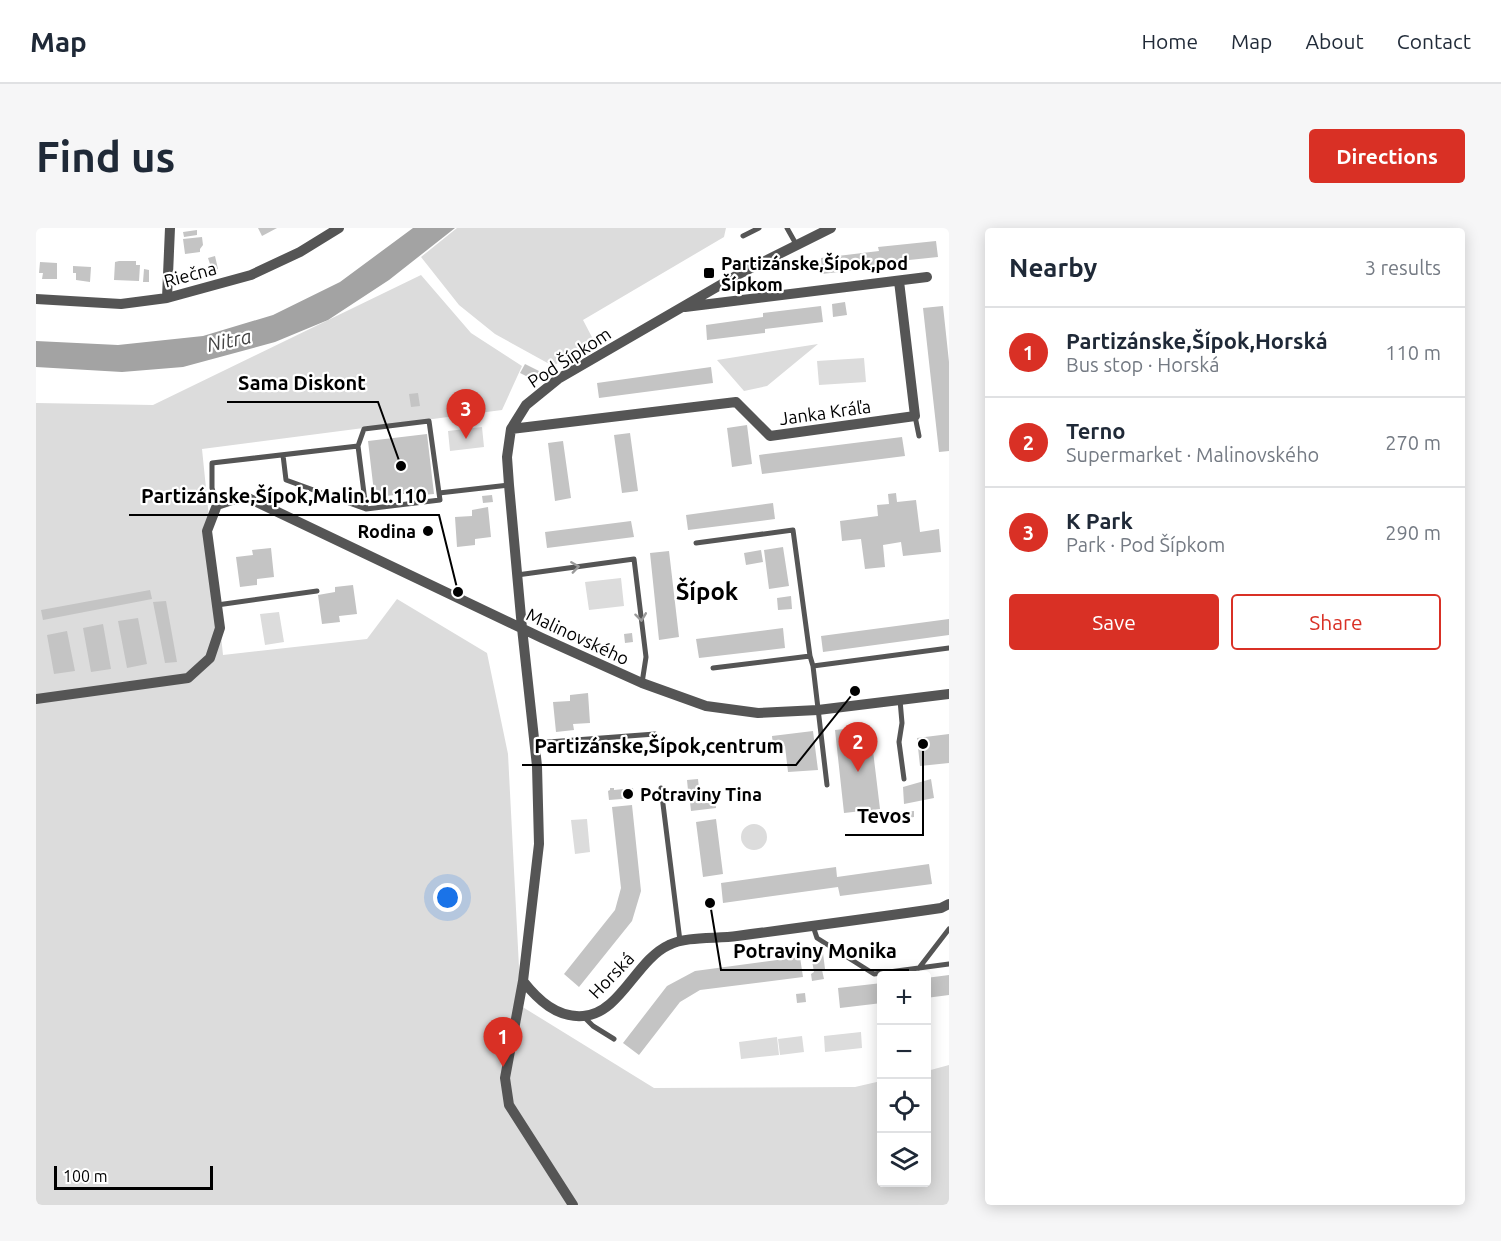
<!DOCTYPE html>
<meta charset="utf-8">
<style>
:root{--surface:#fff;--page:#f6f6f7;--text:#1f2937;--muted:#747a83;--line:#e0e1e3;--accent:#d93025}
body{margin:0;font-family:Ubuntu,sans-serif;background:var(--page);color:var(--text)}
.controls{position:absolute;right:18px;bottom:18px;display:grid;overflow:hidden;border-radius:6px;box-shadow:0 3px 15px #0003}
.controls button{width:54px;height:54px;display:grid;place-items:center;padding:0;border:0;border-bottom:2px solid var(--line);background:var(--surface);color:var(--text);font:30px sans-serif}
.scale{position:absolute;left:18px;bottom:15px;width:159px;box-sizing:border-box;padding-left:6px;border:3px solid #000;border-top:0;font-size:16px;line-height:21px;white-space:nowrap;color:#000;-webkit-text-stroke:4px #fff;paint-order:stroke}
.you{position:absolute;left:412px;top:670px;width:21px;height:21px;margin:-15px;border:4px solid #fff;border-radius:50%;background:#1a73e8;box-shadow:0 0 0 9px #1a73e833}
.badge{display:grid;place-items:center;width:39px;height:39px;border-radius:50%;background:var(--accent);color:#fff;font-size:20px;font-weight:700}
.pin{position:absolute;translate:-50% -50px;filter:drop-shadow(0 2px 3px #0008)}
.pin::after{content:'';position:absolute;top:32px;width:21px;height:18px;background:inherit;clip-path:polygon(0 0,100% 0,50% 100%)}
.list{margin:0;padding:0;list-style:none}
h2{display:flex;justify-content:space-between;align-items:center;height:78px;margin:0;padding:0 24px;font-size:26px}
h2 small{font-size:20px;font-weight:400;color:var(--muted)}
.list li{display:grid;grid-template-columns:39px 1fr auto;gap:18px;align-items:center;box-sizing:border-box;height:90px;padding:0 24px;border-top:2px solid var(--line)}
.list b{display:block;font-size:22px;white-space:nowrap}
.list p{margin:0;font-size:20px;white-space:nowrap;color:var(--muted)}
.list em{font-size:20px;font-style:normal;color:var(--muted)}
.actions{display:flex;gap:12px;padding:18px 24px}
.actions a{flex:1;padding:14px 0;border:2px solid var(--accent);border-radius:6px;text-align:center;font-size:21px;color:var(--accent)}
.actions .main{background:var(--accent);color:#fff}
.icon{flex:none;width:33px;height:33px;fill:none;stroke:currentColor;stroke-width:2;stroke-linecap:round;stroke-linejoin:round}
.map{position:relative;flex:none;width:913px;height:977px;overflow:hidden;border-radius:6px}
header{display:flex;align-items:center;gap:36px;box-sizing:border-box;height:84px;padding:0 30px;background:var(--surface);border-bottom:2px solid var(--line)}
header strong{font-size:28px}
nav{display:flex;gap:33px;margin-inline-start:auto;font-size:21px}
.intro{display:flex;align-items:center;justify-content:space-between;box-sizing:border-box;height:144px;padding:0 36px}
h1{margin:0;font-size:42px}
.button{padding:15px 27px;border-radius:6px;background:var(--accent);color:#fff;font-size:21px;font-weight:700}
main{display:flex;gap:36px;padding:0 36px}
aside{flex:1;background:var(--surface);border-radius:6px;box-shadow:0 3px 15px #0003}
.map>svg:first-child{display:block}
.green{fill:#dcdcdc}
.water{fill:#a3a3a3}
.building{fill:#c4c4c4}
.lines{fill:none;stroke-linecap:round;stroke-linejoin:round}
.lane{stroke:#555;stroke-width:5}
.street{stroke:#555;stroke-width:10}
.oneway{stroke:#999}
.poi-dot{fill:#000;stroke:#fff;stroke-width:2}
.labels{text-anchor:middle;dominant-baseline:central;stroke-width:4.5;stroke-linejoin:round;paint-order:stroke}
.poi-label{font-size:18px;font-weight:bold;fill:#000;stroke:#fff;text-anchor:start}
.street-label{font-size:18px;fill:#000;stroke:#fff}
.water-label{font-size:20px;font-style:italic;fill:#444;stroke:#fff}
.district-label{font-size:24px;font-weight:bold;fill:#000;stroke:#fff}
.leader{fill:none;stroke:#000;stroke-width:2}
.callout-dot{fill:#000;stroke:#fff;stroke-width:2}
.callout-label{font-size:20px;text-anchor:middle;font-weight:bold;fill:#000;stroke:#fff;stroke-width:4.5;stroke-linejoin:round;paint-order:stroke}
</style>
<header>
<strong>Map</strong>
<nav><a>Home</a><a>Map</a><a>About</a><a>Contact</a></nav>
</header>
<div class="intro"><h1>Find us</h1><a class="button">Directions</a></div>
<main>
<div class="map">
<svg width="913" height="977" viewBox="0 0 913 977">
<rect width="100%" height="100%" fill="#fff"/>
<path class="green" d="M421,0h269l-2,9 -141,83 11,21 -41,25 -58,-32 -36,-29 -38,-48z
M385,47l50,58 51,33 -20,44 -300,39 21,206 144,-16 30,-40 90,54 21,101 13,252 133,82 201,-1 26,-6 1,101h44l1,-111 22,-6v140h-913v-802l117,2z
M782,116l-51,42 -23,5 -27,-31z
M828,130l2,24 -47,3 -2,-24z
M446,199l2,20 -34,4 -2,-20z
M585,350l3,28 -35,4 -4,-28z
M243,384l5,30 -19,3 -5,-31z
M551,591l3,33 -15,2 -4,-34z
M705 609a13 13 0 1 1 26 0a13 13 0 1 1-26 0Z
M825,804l1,16 -37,4 -1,-16z
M766,808l2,16 -24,3 -2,-16z
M741,809l2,18 -38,4 -2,-17z"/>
<path class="water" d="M377,0h42l-66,52 -61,40 -53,22 -92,25 -61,5 -86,-5v-26l82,4 85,-9 70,-21 67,-33z"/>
<path class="building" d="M222,0h19l-15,8z
M161,2v5l-13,2 -1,-5z
M166,9l1,8 -3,4v3l-15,2 -2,-15z
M900,13l2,16 -58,6v4l-58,7 -1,-16 58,-7 -1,-4z
M179,28l3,13 -6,1 -4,-12z
M83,33h17v4h4l-1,16 -25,-1 1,-18z
M4,34l17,1v16h-15l1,-6h-4z
M37,38l18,1 -1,15 -14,-2v-7h-3z
M108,41l5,1v12h-6z
M809,74l2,13 -14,2 -1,-13z
M785,78l2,16 -58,7v4l-58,7 -1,-15 57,-8v-4z
M907,78l6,56v89l-10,1 -16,-144z
M489,136l16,8 -5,9 -16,-8z
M675,139l2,16 -114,15 -2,-15z
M382,165l2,13 -9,1 -2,-13z
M711,197l5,39 -20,3 -5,-39z
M594,205l8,58 -16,2 -8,-58z
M391,206l7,60 -12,1 -1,-3 -35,4 1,4 -12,1 -7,-60z
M866,209l3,19 -143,18 -3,-19z
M527,213l8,57 -16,3 -7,-58z
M860,265l1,9 19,-2 4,32 19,-3 2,23 -38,4 -2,-14 -18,3 2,22 -20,2 -4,-30 -19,2 -2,-20 38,-5 -1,-11 12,-1 -1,-10z
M456,267l1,7 -10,1 -1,-7z
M737,275l2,16 -87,11 -2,-15z
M452,279l3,30 -16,2v6l-18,2 -2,-30 17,-1v-6z
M595,293l3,16 -87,11 -2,-16z
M747,319l6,39 -20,3 -5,-39z
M235,320l3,29 -17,2v6l-17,2 -4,-30 17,-2 -1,-5z
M725,322l2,12 -17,3 -2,-12z
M633,323l10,86 -20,3 -9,-87z
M317,357l4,29 -18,2 1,6 -18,2 -4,-29 17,-3v-5z
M114,362l2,9 -109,21 -2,-10z
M755,368l1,13 -14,1 -1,-12z
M130,373l11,61 -12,1 -12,-61z
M102,390l9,46 -20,4 -9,-47z
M913,391v16l-126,17 -2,-16z
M67,396l8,45 -20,3 -8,-44z
M747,400l2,20 -86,10 -3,-19z
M31,403l8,40 -21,3 -7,-39z
M596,405l1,9 -8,1 -1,-9z
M552,465l2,30 -17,1 1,6 -18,2 -3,-30 17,-1v-6z
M834,498l10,83 -36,4 -9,-83z
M777,503l5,39 -30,2 -3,-26 -12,1 -1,-11z
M913,506v29l-29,3 -3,-28z
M662,551l1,10 -11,1 -1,-10z
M895,551l3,19 -30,6 -1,-17z
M574,560h4v2l19,-2 1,10 -25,2 -1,-9 2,-1z
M678,564l2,16 -25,3 -2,-17z
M596,577l9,86 -9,30 -53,66 -15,-13 51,-64 6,-22 -9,-81z
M878,583v6l-15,2 -1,-7z
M680,591l7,55 -20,3 -7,-55z
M893,636l3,20 -92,12 -2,-9 -115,16 -2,-20 115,-16 1,10z
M787,725l2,16 -3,1 2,9 -12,2 -1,-7 3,-2 -3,-17z
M764,729l3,20 -103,13 -20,12 -41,53 -16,-12 44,-57 28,-15z
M913,747v20l-23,3v-20z
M846,755v20l-42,5 -2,-20z
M769,765l1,9 -9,1 -1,-9z"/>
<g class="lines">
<path class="lane" d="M751,0l9,16
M707,8l16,-8
M879,188l4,20
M247,227l3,25 80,29 74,-9 -11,-79 -65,8 -6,17
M403,265l70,-8
M181,277l-5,-17v-25l146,-17 8,63
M660,315l97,-13 17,126 3,10 14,119
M481,347l117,-16 12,98 -4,26
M181,377l100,-14
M777,438l136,-18
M677,440l97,-12
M864,472l2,23 -3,19 5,37
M499,515l120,-9
M625,560l19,153
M777,698l4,12 57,36 75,-10
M883,740l30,-39
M548,789l9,9 21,13"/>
<path class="street" d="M795,0l-90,45 -183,106 -32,26 -15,24 -4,28 2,28 13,143 15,138 2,78 -16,137c15,19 34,37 60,35 37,-2 53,-56 86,-71 17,-9 48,-6 68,-9 68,-9 136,-18 204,-28l8,-4
M131,70l3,-70
M0,71l85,5 46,-6 84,-23 49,-23 39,-24
M649,79l242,-30
M475,201l225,-27 34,34 145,-20 -16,-135
M0,471l152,-21 22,-20 10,-30 -13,-97 10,-26 27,-9 298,142 100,45 64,23 52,7 60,-3 131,-16
M487,753l-18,97 4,27 64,100"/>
</g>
<defs><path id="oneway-chevron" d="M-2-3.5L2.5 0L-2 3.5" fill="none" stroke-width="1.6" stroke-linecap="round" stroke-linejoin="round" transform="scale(1.5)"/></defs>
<g class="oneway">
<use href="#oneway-chevron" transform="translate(539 339) rotate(-8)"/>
<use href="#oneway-chevron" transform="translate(605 389) rotate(83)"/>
</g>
<g class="poi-dot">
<rect x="667" y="39" width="12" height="12" rx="3"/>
<circle cx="392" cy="303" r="6"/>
<circle cx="592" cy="566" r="6"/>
</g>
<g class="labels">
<g class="poi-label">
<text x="685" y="35">Partizánske,Šípok,pod<tspan x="685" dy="21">Šípkom</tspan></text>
<text x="380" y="303" text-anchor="end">Rodina</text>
<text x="604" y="566">Potraviny Tina</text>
</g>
<g class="street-label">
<text transform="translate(154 46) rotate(-15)">Riečna</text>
<text transform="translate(533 129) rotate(-33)">Pod Šípkom</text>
<text transform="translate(789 184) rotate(-8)">Janka Kráľa</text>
<text transform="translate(542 408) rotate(25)">Malinovského</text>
<text transform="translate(575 747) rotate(-46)">Horská</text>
</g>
<g class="water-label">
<text transform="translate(193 112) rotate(-12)">Nitra</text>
</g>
<g class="district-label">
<text x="671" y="363">Šípok</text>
</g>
</g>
<path class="leader" d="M365 238L342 174H191M422 364L403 287H93M819 463L760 537H486M887 516L887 607H809M674 675L685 742H873"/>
<g class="callout-dot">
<circle cx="365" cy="238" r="6"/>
<circle cx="422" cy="364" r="6"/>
<circle cx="819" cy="463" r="6"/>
<circle cx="887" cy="516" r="6"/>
<circle cx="674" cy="675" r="6"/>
</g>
<g class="callout-label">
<text x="266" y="162">Sama Diskont</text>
<text x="248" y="275">Partizánske,Šípok,Malin.bl.110</text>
<text x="623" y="525">Partizánske,Šípok,centrum</text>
<text x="848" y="595">Tevos</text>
<text x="779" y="730">Potraviny Monika</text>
</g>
</svg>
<div class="controls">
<button>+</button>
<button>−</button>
<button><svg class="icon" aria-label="locate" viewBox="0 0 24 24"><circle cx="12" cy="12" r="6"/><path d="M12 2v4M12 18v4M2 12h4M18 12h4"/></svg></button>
<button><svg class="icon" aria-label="layers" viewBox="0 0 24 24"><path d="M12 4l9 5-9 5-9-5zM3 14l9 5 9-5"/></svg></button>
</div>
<div class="scale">100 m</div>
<div class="you"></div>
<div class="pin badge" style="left:467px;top:839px">1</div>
<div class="pin badge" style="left:822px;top:544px">2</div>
<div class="pin badge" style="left:430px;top:211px">3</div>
</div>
<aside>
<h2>Nearby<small>3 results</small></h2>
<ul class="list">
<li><span class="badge">1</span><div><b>Partizánske,Šípok,Horská</b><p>Bus stop · Horská</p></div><em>110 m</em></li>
<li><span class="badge">2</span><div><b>Terno</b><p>Supermarket · Malinovského</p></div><em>270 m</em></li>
<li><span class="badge">3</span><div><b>K Park</b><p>Park · Pod Šípkom</p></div><em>290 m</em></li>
</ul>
<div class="actions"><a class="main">Save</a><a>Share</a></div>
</aside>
</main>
